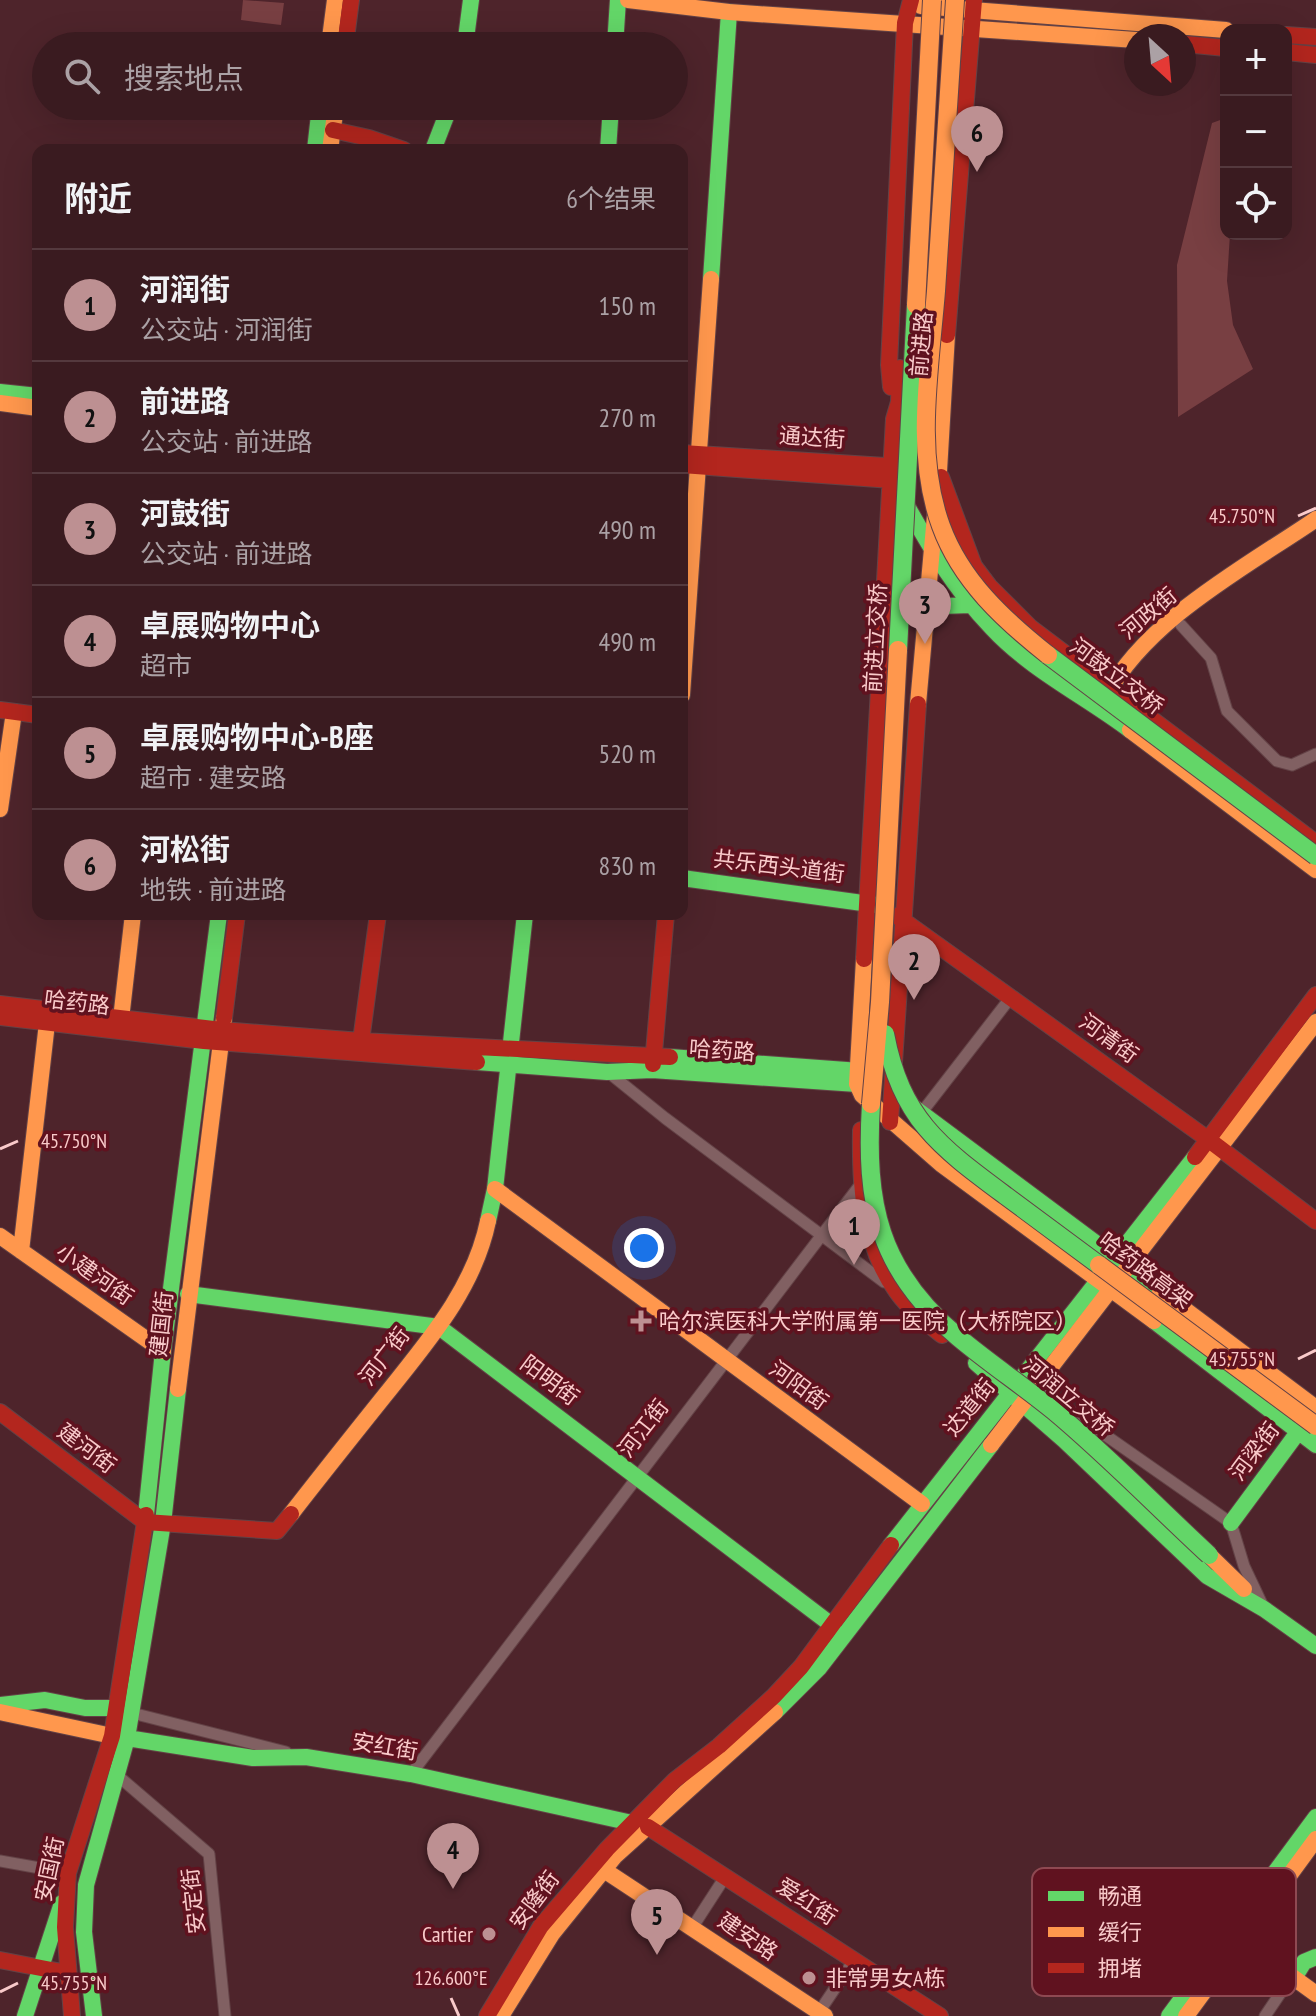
<!DOCTYPE html>
<html lang="zh">
<meta charset="utf-8">
<style>
:root{--surface:#3a1b20;--page:#45282d;--text:#f1f3f6;--muted:#aba1a5;--line:#54393e;--accent:#bd9092}
body{margin:0;font-family:"PT Sans Narrow","Noto Sans SC",sans-serif;background:var(--page);color:var(--text)}
.controls{position:absolute;right:24px;top:24px;display:grid;overflow:hidden;border-radius:16px;box-shadow:0 8px 32px #0002}
.controls button{width:72px;height:72px;display:grid;place-items:center;padding:0;border:0;border-bottom:2px solid var(--line);background:var(--surface);color:var(--text);font:40px sans-serif}
.compass{position:absolute;left:1124px;top:24px;width:72px;height:72px;border-radius:50%;background:var(--surface);box-shadow:0 8px 32px #0002;rotate:154deg}
.you{position:absolute;left:644px;top:1248px;width:28px;height:28px;margin:-20px;border:6px solid #fff;border-radius:50%;background:#1a73e8;box-shadow:0 0 0 12px #1a73e833}
.badge{display:grid;place-items:center;width:52px;height:52px;border-radius:50%;background:var(--accent);color:#111;font-size:26px;font-weight:700}
.pin{position:absolute;translate:-50% -66px;filter:drop-shadow(0 2px 4px #0008)}
.pin::after{content:'';position:absolute;top:42px;width:28px;height:24px;background:inherit;clip-path:polygon(0 0,100% 0,50% 100%)}
.list{margin:0;padding:0;list-style:none}
h2{display:flex;justify-content:space-between;align-items:center;height:104px;margin:0;padding:0 32px;font-size:34px}
h2 small{font-size:26px;font-weight:400;color:var(--muted)}
.list li{display:grid;grid-template-columns:52px 1fr auto;gap:24px;align-items:center;box-sizing:border-box;height:112px;padding:0 32px;border-top:2px solid var(--line)}
.list b{display:block;font-size:30px;white-space:nowrap}
.list p{margin:0;font-size:26px;white-space:nowrap;color:var(--muted)}
.list em{font-size:26px;font-style:normal;color:var(--muted)}
.icon{flex:none;width:44px;height:44px;fill:none;stroke:currentColor;stroke-width:2;stroke-linecap:round;stroke-linejoin:round}
.map{position:relative;flex:none;width:1316px;height:2016px;overflow:hidden}
.search{position:absolute;background:var(--surface);box-shadow:0 8px 32px #0002;left:32px;top:32px;width:656px;height:88px;display:flex;align-items:center;gap:20px;box-sizing:border-box;padding:0 28px;border-radius:44px;color:var(--muted);font-size:30px}
.panel{position:absolute;background:var(--surface);box-shadow:0 8px 32px #0002;left:32px;top:144px;width:656px;height:776px;border-radius:16px}
.map>svg:first-child{display:block}
.green{fill:#783f42}
.lines{fill:none;stroke-linecap:round;stroke-linejoin:round}
.street-casing{stroke:#634246;stroke-width:13}
.fast-casing{stroke:#634246;stroke-width:18}
.slow-casing{stroke:#634246;stroke-width:18}
.jam-casing{stroke:#634246;stroke-width:18}
.street{stroke:#816062;stroke-width:11}
.fast{stroke:#63d668;stroke-width:16}
.slow{stroke:#ff974d;stroke-width:16}
.jam{stroke:#b3261e;stroke-width:16}
.fast-bridge-casing{stroke:#634246;stroke-width:20;stroke-linecap:butt}
.slow-bridge-casing{stroke:#634246;stroke-width:20;stroke-linecap:butt}
.fast-bridge{stroke:#63d668;stroke-width:18}
.slow-bridge{stroke:#ff974d;stroke-width:18}
.ticks{fill:none;stroke:#f9caca;stroke-width:3}
.poi-dot{fill:#bd9092;stroke:#60121f;stroke-width:3}
.labels{text-anchor:middle;dominant-baseline:central;stroke-width:7;stroke-linejoin:round;paint-order:stroke}
.street-label{font-size:22px;fill:#f9caca;stroke:#60121f}
.poi-label{font-size:22px;fill:#f9caca;stroke:#60121f;text-anchor:start}
.key{fill:#60121f;stroke:#8e4952;stroke-width:2}
.key-label{font-size:22px;fill:#f9caca}
.ticks-label{font-size:20px;text-anchor:middle;fill:#f9caca;stroke:#60121f;stroke-width:7;stroke-linejoin:round;paint-order:stroke}
</style>
<div class="map">
<svg width="1316" height="2016" viewBox="0 0 1316 2016">
<rect width="100%" height="100%" fill="#4e242b"/>
<path class="green" d="M243,0l41,3 -3,22 -40,-5z
M1223,119l3,4v111h4l-3,47 6,44 20,44 -75,48 -1,-152 35,-142z"/>
<g class="lines">
<defs>
<path id="street" d="M1181,625l30,33 16,53 50,50 15,4 24,-11
M608,1072l57,46 219,164
M922,1112l89,-115
M1048,1395l183,128 13,43 18,38
M132,1713l154,39
M411,1774l449,-589
M117,1775l92,79 16,162
M0,1861l68,12
M692,1928l33,-51
M819,2012l35,-52
M1265,2016l27,-40"/>
<path id="fast" d="M465,46l6,-46
M615,46l3,-46
M315,150l5,-44
M433,150l17,-44
M608,150l3,-44
M711,279l18,-267
M0,392l38,4
M902,497c27,49 51,90 90,131 39,42 93,68 138,102
M924,622l18,-16 28,-1
M682,878l195,27
M670,1057l190,14
M477,1062l130,10 45,-2 205,14
M909,1104l251,187
M488,1221l7,-32 30,-275
M188,1294l251,33 394,299
M1154,1321l162,124
M976,1363l88,77 143,136 57,33 52,37
M146,1515l17,-164 56,-437
M1231,1523l73,-99
M891,1545l304,-388
M0,1705l45,-5 40,8h31
M775,1712l44,-44 172,-223
M127,1738l126,20 53,-1 105,17 221,49
M1294,1978l10,-16 12,-5
M25,2016l37,-113
M94,2016l-10,-84 2,-47 41,-147 36,-215 15,-134
M1169,2016l147,-199"/>
<path id="slow" d="M628,0l101,12 407,28
M921,6l305,24
M329,46l6,-46
M330,150l6,-44
M0,403l38,5
M682,695l29,-416
M1106,696c41,-77 140,-129 210,-177
M918,704l21,-233 8,-136
M1130,730l186,140
M0,809l14,-97
M864,959l-7,125 5,11 79,69 213,157
M121,1019l12,-105
M495,1189l427,315
M0,1236l163,115
M21,1251l26,-228
M1160,1291l156,117
M178,1389l46,-371
M991,1445l325,-423
M291,1514c31,-40 63,-80 95,-120 42,-53 88,-105 102,-173
M1209,1555l35,34
M0,1712l112,24
M604,1870l221,146
M1236,1936l80,58
M501,2016l51,-82 63,-78 160,-144
M1186,2016l130,-177"/>
<path id="jam" d="M1286,35l30,2
M1184,44l42,4
M345,46l6,-46
M1286,52l30,3
M333,130l36,8 35,12
M947,335l27,-335
M891,387l-2,-22 16,-342 6,-23
M682,453l219,14
M682,465l210,15
M941,477l33,89 15,20 42,42 285,215
M0,710l38,5
M897,916l312,224 107,81
M864,959l30,-540 5,-17 1,-34
M0,1004l222,26 139,11 309,16
M0,1017l204,24 273,21
M224,1018l13,-104
M361,1041l17,-127
M653,1064l13,-150
M890,1122l28,-418
M861,1130c-1,55 2,116 36,162 12,17 29,30 45,43
M1195,1157l121,-162
M0,1412l145,110 132,9 14,-17
M648,1827l292,189
M0,1960l67,13
M72,2016l-7,-89 3,-54 44,-137 34,-221
M487,2016l54,-90 66,-77 68,-69 44,-34 55,-50 27,-29 90,-122"/>
</defs>
<use href="#street" class="street-casing"/>
<use href="#fast" class="fast-casing"/>
<use href="#slow" class="slow-casing"/>
<use href="#jam" class="jam-casing"/>
<use href="#street" class="street"/>
<use href="#fast" class="fast"/>
<use href="#slow" class="slow"/>
<use href="#jam" class="jam"/>
<defs>
<path id="fast-bridge" d="M898,650l18,-345
M1048,655l268,201
M885,1034c16,85 55,113 121,162 31,23 62,46 93,69
M871,1104c-6,100 7,166 87,233 31,26 64,48 96,74 54,45 103,96 155,144"/>
<path id="slow-bridge" d="M955,0c-6,97 -13,194 -19,291 -6,76 -22,162 5,235 20,55 63,94 107,129
M916,305l16,-305
M871,1104l9,-102 18,-352
M1099,1265l217,161"/>
</defs>
<use href="#fast-bridge" class="fast-bridge-casing"/>
<use href="#slow-bridge" class="slow-bridge-casing"/>
<use href="#fast-bridge" class="fast-bridge"/>
<use href="#slow-bridge" class="slow-bridge"/>
</g>
<path class="ticks" d="M1298,516l18,-8M0,1149l18,-8M1298,1359l18,-9M0,1992l18,-9M451,1998l8,18"/>
<g class="poi-dot">
<path d="M637 1309h8v8h8v8h-8v8h-8v-8h-8v-8h8z"/>
<circle cx="489" cy="1934" r="8"/>
<circle cx="809" cy="1978" r="8"/>
</g>
<g class="labels">
<g class="street-label">
<text transform="translate(921 344) rotate(-85)">前进路</text>
<text transform="translate(812 437) rotate(4)">通达街</text>
<text transform="translate(1148 613) rotate(-40)">河政街</text>
<text transform="translate(875 638) rotate(-87)">前进立交桥</text>
<text transform="translate(1117 676) rotate(37)">河鼓立交桥</text>
<text transform="translate(779 866) rotate(7)">共乐西头道街</text>
<text transform="translate(77 1002) rotate(7)">哈药路</text>
<text transform="translate(1109 1038) rotate(36)">河清街</text>
<text transform="translate(722 1050) rotate(4)">哈药路</text>
<text transform="translate(1146 1270) rotate(37)">哈药路高架</text>
<text transform="translate(95 1274) rotate(35)">小建河街</text>
<text transform="translate(161 1324) rotate(-84)">建国街</text>
<text transform="translate(384 1356) rotate(-52)">河广街</text>
<text transform="translate(550 1380) rotate(37)">阳明街</text>
<text transform="translate(799 1385) rotate(36)">河阳街</text>
<text transform="translate(1069 1396) rotate(40)">河润立交桥</text>
<text transform="translate(969 1407) rotate(-51)">达道街</text>
<text transform="translate(643 1428) rotate(-52)">河江街</text>
<text transform="translate(87 1448) rotate(37)">建河街</text>
<text transform="translate(1254 1451) rotate(-53)">河梁街</text>
<text transform="translate(385 1746) rotate(10)">安红街</text>
<text transform="translate(49 1869) rotate(-78)">安国街</text>
<text transform="translate(534 1900) rotate(-53)">安隆街</text>
<text transform="translate(193 1901) rotate(-96)">安定街</text>
<text transform="translate(807 1901) rotate(33)">爱红街</text>
<text transform="translate(748 1936) rotate(34)">建安路</text>
</g>
<g class="poi-label">
<text x="659" y="1321">哈尔滨医科大学附属第一医院（大桥院区）</text>
<text x="473" y="1934" text-anchor="end">Cartier</text>
<text x="825" y="1978">非常男女A栋</text>
</g>
</g>
<rect x="1032" y="1868" width="264" height="128" rx="12" class="key"/>
<rect x="1048" y="1891" width="36" height="10" fill="#63d668"/>
<rect x="1048" y="1927" width="36" height="10" fill="#ff974d"/>
<rect x="1048" y="1963" width="36" height="10" fill="#b3261e"/>
<g class="key-label">
<text x="1098" y="1904">畅通</text>
<text x="1098" y="1940">缓行</text>
<text x="1098" y="1976">拥堵</text>
</g>
<g class="ticks-label">
<text x="1242" y="523">45.750°N</text>
<text x="74" y="1148">45.750°N</text>
<text x="1242" y="1366">45.755°N</text>
<text x="451" y="1985">126.600°E</text>
<text x="74" y="1990">45.755°N</text>
</g>
</svg>
<div class="controls">
<button>+</button>
<button>−</button>
<button><svg class="icon" aria-label="locate" viewBox="0 0 24 24"><circle cx="12" cy="12" r="6"/><path d="M12 2v4M12 18v4M2 12h4M18 12h4"/></svg></button>
</div>
<svg class="compass" viewBox="-18 -18 36 36"><path d="M0-13l5 13h-10z" fill="#e53935"/><path d="M0 13l5-13h-10z" fill="#aba1a5"/></svg>
<div class="you"></div>
<div class="pin badge" style="left:854px;top:1265px">1</div>
<div class="pin badge" style="left:914px;top:1000px">2</div>
<div class="pin badge" style="left:925px;top:644px">3</div>
<div class="pin badge" style="left:453px;top:1889px">4</div>
<div class="pin badge" style="left:657px;top:1955px">5</div>
<div class="pin badge" style="left:977px;top:172px">6</div>
<div class="search"><svg class="icon" aria-label="search" viewBox="0 0 24 24"><circle cx="10" cy="10" r="6"/><path d="M15 15l6 6"/></svg>搜索地点</div>
<section class="panel">
<h2>附近<small>6个结果</small></h2>
<ul class="list">
<li><span class="badge">1</span><div><b>河润街</b><p>公交站 · 河润街</p></div><em>150 m</em></li>
<li><span class="badge">2</span><div><b>前进路</b><p>公交站 · 前进路</p></div><em>270 m</em></li>
<li><span class="badge">3</span><div><b>河鼓街</b><p>公交站 · 前进路</p></div><em>490 m</em></li>
<li><span class="badge">4</span><div><b>卓展购物中心</b><p>超市</p></div><em>490 m</em></li>
<li><span class="badge">5</span><div><b>卓展购物中心-B座</b><p>超市 · 建安路</p></div><em>520 m</em></li>
<li><span class="badge">6</span><div><b>河松街</b><p>地铁 · 前进路</p></div><em>830 m</em></li>
</ul>
</section>
</div>
